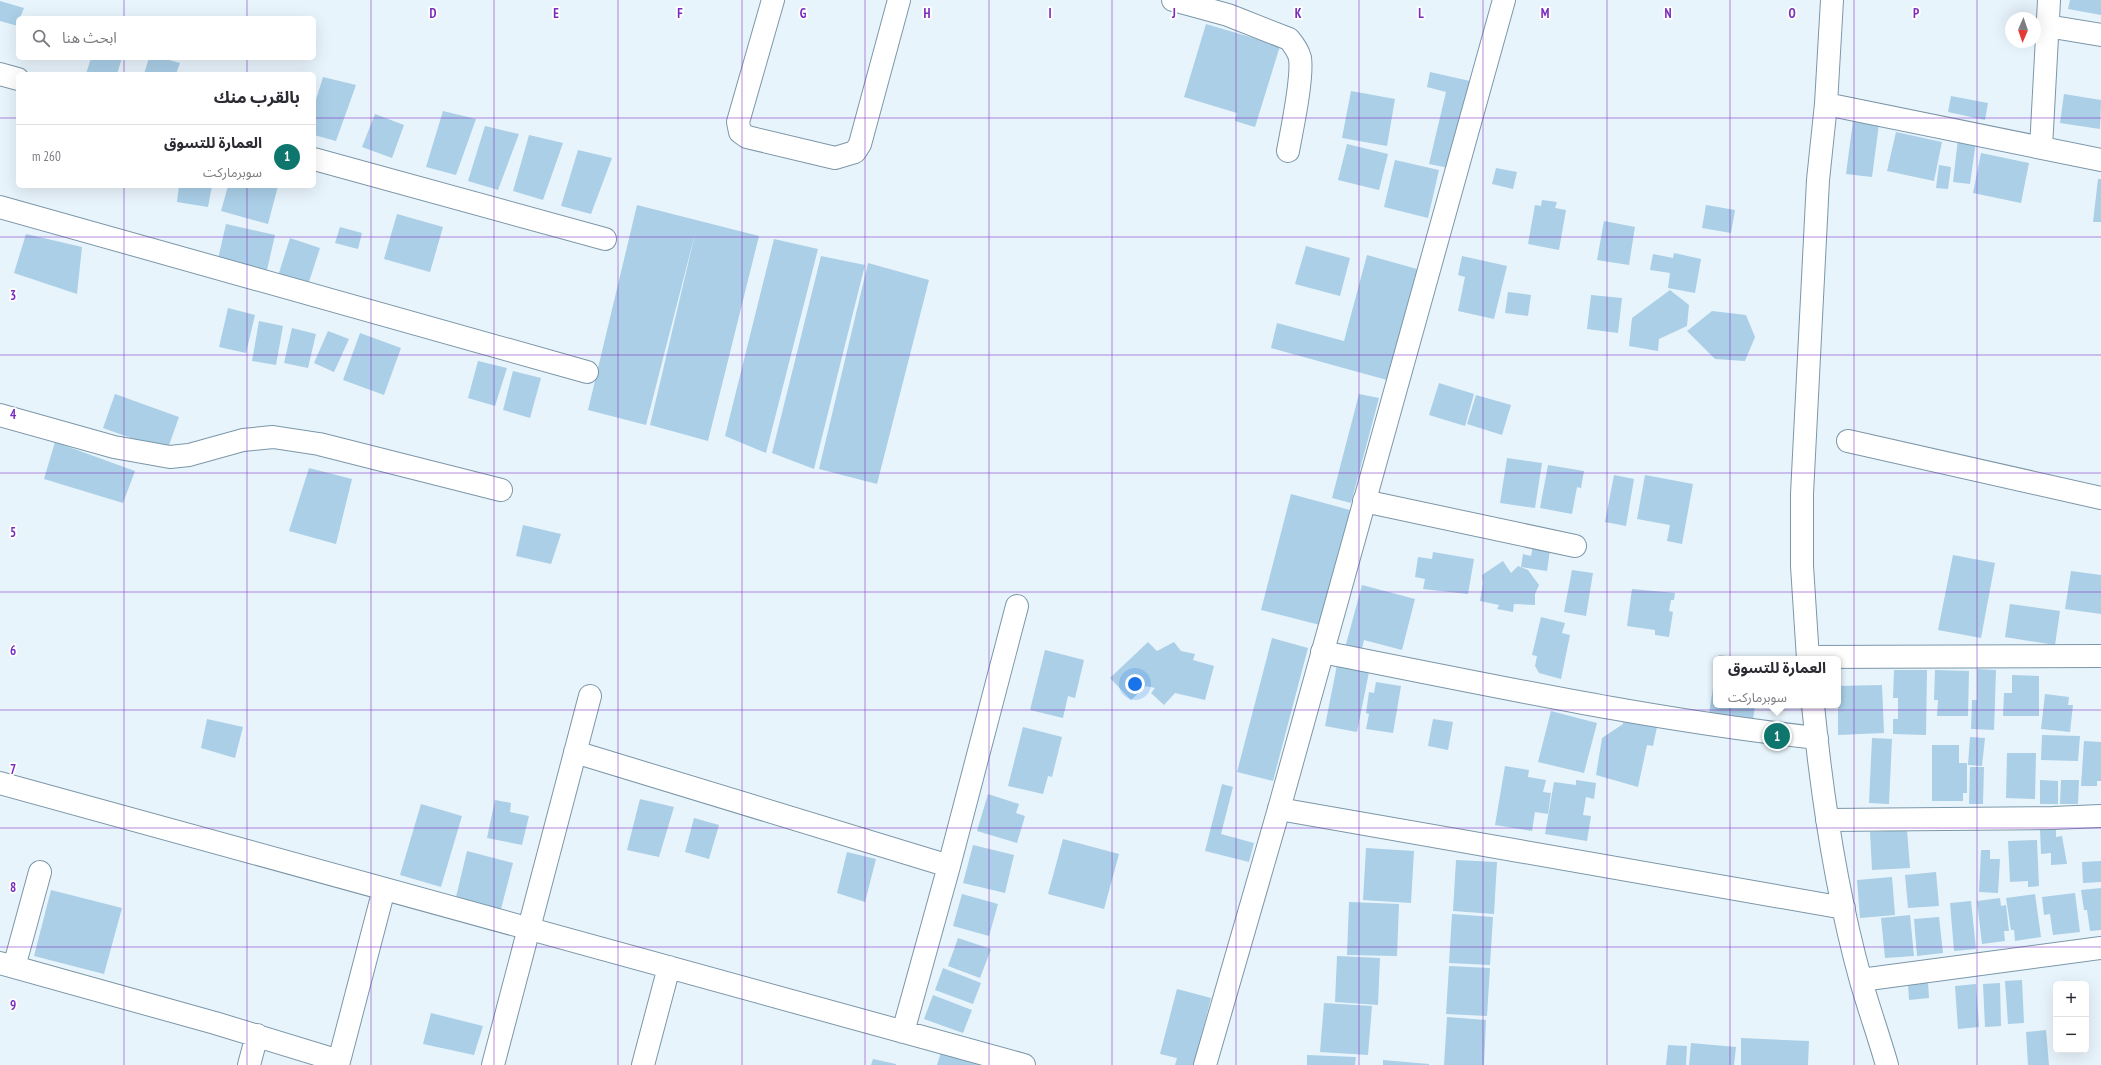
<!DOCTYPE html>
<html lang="ar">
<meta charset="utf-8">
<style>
:root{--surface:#fff;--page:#f7f7f7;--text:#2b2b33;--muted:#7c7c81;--line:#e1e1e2;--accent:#0f766e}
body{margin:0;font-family:"PT Sans Narrow","Noto Sans Arabic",sans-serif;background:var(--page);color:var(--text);direction:rtl}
.controls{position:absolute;right:12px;bottom:12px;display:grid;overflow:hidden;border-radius:6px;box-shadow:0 4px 16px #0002}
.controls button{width:36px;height:36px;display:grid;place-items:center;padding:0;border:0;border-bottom:1px solid var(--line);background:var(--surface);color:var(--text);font:20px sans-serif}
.compass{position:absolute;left:2005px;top:12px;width:36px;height:36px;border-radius:50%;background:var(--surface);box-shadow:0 4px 16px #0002;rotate:182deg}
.you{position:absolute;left:1135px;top:684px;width:14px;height:14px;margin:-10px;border:3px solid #fff;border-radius:50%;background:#1a73e8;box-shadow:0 0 0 6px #1a73e833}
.badge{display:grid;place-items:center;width:26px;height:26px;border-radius:50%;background:var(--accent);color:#fff;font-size:13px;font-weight:700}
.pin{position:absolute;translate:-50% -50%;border:2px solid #fff;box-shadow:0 1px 4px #0006}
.popup{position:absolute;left:1713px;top:656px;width:128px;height:52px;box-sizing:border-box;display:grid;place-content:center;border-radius:6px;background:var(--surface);filter:drop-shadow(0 1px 3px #0005);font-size:13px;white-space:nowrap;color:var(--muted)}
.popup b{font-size:15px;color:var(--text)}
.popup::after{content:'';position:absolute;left:50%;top:100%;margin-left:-8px;border:8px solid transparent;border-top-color:var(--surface)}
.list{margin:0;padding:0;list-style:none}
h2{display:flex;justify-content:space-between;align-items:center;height:52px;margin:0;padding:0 16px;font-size:17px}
h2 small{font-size:13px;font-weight:400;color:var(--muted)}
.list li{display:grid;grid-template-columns:26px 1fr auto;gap:12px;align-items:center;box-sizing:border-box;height:64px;padding:0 16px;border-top:1px solid var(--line)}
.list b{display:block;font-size:15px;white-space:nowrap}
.list p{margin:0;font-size:13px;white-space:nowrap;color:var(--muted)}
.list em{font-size:13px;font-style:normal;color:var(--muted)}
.icon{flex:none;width:22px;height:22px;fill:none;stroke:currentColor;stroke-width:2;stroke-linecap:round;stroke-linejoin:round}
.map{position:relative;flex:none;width:2101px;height:1065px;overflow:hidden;direction:ltr}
.search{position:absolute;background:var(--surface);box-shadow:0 4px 16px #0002;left:16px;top:16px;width:300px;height:44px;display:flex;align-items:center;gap:10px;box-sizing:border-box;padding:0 14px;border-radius:6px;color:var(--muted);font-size:15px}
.panel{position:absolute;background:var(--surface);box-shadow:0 4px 16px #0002;left:16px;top:72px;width:300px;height:116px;border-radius:6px;direction:rtl}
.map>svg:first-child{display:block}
.building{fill:#aacfe7}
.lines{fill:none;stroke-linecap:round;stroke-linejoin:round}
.minor-casing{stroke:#7b97a9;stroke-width:24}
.major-casing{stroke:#7b97a9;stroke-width:24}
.minor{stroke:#fff;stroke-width:22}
.major{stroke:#fff;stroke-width:22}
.grid{fill:none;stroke:#7b2cbf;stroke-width:1;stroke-opacity:0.55}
.grid-label{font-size:13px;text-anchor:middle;font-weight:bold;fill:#7b2cbf;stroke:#fff;stroke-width:3.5;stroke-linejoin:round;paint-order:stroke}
</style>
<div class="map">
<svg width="2101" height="1065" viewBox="0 0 2101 1065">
<rect width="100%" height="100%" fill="#e8f4fc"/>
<path class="building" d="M2070,0h31v15l-33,-6z
M0,1l24,7 -4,10h-2v8l-18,-5z
M1206,24l74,22 -25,81 -20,-6 2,-8 -53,-16z
M91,58h31l-5,16h-31z
M149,58h13l18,5 -4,11h-32z
M1430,72l40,9 -21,87 -20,-4 17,-72 -19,-5z
M323,77l33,8 -20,56 -22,-6v-29z
M1351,91l44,8 -8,47 -45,-8z
M2064,94l37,6 -1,29 -40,-6z
M1951,96l37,7 -3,17 -37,-8z
M443,111l33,8 -20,56 -30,-8z
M375,114l29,11 -12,33 -30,-11z
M1853,121l26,3 -7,53 -26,-3z
M485,126l34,8 -21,56 -30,-9z
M1896,132l46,10 -8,39 -47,-10z
M529,135l34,8 -20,57 -30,-9z
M1958,139l18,2 -6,43 -17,-2z
M1347,144l41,10 -9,36 -41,-10z
M578,150l34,8 -21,56 -30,-8z
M1981,153l48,10 -8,40 -48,-10z
M1395,160l44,10 -11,48 -44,-11z
M1939,165l12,2 -3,22 -12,-1z
M1496,168l21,4 -4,17 -21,-5z
M2098,179h3v43h-8z
M179,186h33l-4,21 -31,-5z
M228,186h50l-10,38 -47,-13z
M1542,200l15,2 -2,6 11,2 -7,40 -31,-6 7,-39 6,1z
M637,205l122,31 -51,205 -58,-16 46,-195 -50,195 -58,-15z
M1706,205l29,5 -4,23 -29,-5z
M397,214l46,13 -13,45 -46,-13z
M1604,221l31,6 -6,38 -32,-5z
M226,224l49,11 -8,35 -49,-11z
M340,227l22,6 -4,16 -23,-6z
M26,234l56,13 -5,47 -63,-21z
M290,238l30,10 -12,37 -30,-9z
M774,239l44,10 -52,204 -41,-17z
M1306,246l44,12 -10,38 -45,-12z
M1674,253l27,6 -6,34 -27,-5 2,-15 -20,-3 3,-16 20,4z
M1367,255l50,14 -30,111 -116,-32 6,-25 67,18z
M821,256l44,9 -51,204 -42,-16z
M1462,256l45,10 -13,53 -36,-8 7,-34 -7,-2z
M868,263l61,17 -52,204 -58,-15z
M1670,290l19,15 -2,21 -28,13 -1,12 -29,-5 3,-28z
M1508,292l23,3 -3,21 -23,-3z
M1591,295l31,3 -4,35 -31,-4z
M228,308l27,7 -9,38 -27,-6z
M1712,311l34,4 9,22 -10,24 -30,-2 -28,-28z
M259,321l24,5 -7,39 -24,-4z
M292,328l24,6 -8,34 -24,-5z
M328,331l21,8 -15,33 -20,-9z
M360,333l41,15 -17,47 -41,-15z
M478,361l29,7 -12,38 -27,-8z
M513,371l28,7 -11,40 -27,-8z
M1439,383l35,11 -9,32 -36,-11z
M115,394l64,23 -12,34 -64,-23z
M1359,394l20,4 -28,105 -19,-5z
M1476,395l35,10 -9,30 -35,-11z
M55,442l80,29 -12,32 -79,-24z
M1507,458l35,5 -7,45 -35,-5z
M1548,465l36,6 -3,17 -4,-1 -5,27 -32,-6z
M309,468l43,11 -16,65 -47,-13z
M1614,475l20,4 -8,47 -21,-4z
M1645,475l48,9 -11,60 -15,-3 3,-16 -33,-6z
M1291,494l59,16 -30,115 -59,-15z
M523,525l38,9 -10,30 -35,-8z
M1533,546l17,4 -3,21 -26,-4 2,-13 8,2z
M1433,552l41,7 -6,35 -45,-5 2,-10 -10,-2 3,-20 14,2z
M1953,555l42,8 -14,75 -43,-8z
M1503,561l8,12 7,-7 10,4 11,15 -4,9v11l-21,-1 -1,8 -16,-3 2,-4 -19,-4 3,-18 -1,-8z
M1572,570l21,3 -7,43 -22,-4z
M2071,571l30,4v39l-36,-5z
M1362,585l53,14 -13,51 -38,-10 -3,13 -16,-5z
M1632,589l43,4 -1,7h-3l-2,11 4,1 -4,25 -14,-2v-5l-28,-4z
M2010,604l50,7 -5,34 -50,-8z
M1541,617l24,6 -3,10 8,2 -9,44 -22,-6 -4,-7 2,-10 -5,-1z
M1272,638l36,10 -35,133 -36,-9z
M1148,642l9,9 17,-9 7,9 14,3 -2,6 21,6 -9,34 -30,-7 -11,12 -13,-12 4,-5 -9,-2 -15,14 -21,-22z
M1045,650l39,10 -9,38 -7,-2 -5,22 -33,-8z
M1719,655l22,3v1h-23z
M1337,665l32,7 -12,60 -32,-6z
M1977,669l19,1 -2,60 -23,-1 1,-29h5z
M1894,670h33l-1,65 -33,-1v-15h5v-21h-5z
M1935,670l34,1 -1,45h-31l1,-16h-4z
M2012,675l27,1v40h-36l1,-23h8z
M1715,676l1,29h39l-2,15 -44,-7z
M1376,682l25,4 -8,47 -27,-4 3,-15 -3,-1 3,-21 5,1z
M1882,685l2,48 -46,2v-49z
M2045,694l24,3 -1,8h5l-3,27 -29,-3z
M1551,711l46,12 -13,50 -46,-11z
M1624,716l34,6 -5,24 -6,-1 -9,42 -42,-12 6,-37 21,-14z
M207,719l36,8 -8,31 -34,-10z
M1433,719l20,3 -5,28 -20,-4z
M1023,727l39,10 -10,40 -4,-1 -5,18 -35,-8z
M2042,735l38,1 -2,25 -37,-1z
M1970,737l15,1 -3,28 -14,-1z
M1872,738l20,1 -3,65 -20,-1z
M2084,741l17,1v39h-4v5h-16z
M1932,745h27v18h8v30h-4v8h-31z
M2007,753h29l-1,46 -29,-1z
M1505,766l24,4 -1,7 18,3 -3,12 8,1 -3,21 -13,-2 -3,19 -37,-6z
M1970,767h14l-1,37h-14z
M1576,780l20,3 -2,16 -8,-2 -3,18 8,1 -4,25 -42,-7 9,-52 22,3z
M2040,780l18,1v23h-18z
M2061,780h18l-1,24h-18z
M1222,784l11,3 -12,47 33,9 -5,19 -44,-11z
M988,794l31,10 -3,9 9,3 -8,27 -40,-12z
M640,799l34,8 -15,50 -32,-7z
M495,800l16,3 -1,9 19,4 -7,29 -35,-7z
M421,804l41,12 -21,71 -41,-12z
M694,818l25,7 -10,34 -24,-7z
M2056,828v9l6,-1 5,28 -16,1v-12l-10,1 -1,-25z
M1907,830l3,38 -38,2 -2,-38z
M1063,839l56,15 -15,55 -56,-15z
M2037,840l2,46 -11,1v-6l-18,1 -2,-41z
M973,845l41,10 -9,38 -42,-10z
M1366,848l48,3 -3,52 -48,-3z
M1981,850h9v9h10l-2,34 -19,-1z
M467,851l46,12 -12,46 -45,-12z
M847,852l29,7 -11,43 -28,-9z
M1456,860l41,2 -3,52 -41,-3z
M2101,861v21l-18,1 -1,-21z
M1936,872l3,34 -31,2 -3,-33z
M1892,877l3,38 -35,3 -3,-38z
M2101,888v42l-11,1 -3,-21h-3l-3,-20z
M51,890l71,18 -18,66 -70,-18z
M2075,893l5,39 -27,3 -3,-21 -6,1 -2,-18z
M962,894l36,10 -9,32 -36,-10z
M2035,894l6,43 -26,4 -1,-11h-3l-5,-32z
M2000,898l1,8 5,-1 3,26h-5l1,10 -23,3 -5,-43z
M1971,901l5,48 -22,2 -4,-48z
M1349,902l50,2 -2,52 -50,-1z
M1452,914l41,3 -3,48 -41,-2z
M1910,915l4,41 -29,2 -4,-40z
M1939,917l4,36 -26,3 -3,-37z
M958,938l33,11 -11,29 -32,-12z
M1337,956l43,2 -2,47 -43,-3z
M1449,966l41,2 -3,48 -41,-2z
M943,968l38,15 -8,21 -38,-14z
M2022,980l2,43 -16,1 -3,-43z
M1928,982l1,16 -20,2 -1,-16z
M2000,983l1,43 -16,1 -2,-43z
M1976,984l3,43 -21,2 -3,-43z
M1177,989l34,9 -17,67h-19l2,-7 -17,-4z
M933,995l39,15 -9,23 -39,-14z
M1324,1003l48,3 -4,49 -48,-3z
M431,1013l52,13 -9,29 -51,-11z
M1447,1017l39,3 -2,45h-40z
M2046,1030l3,35h-21l-2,-33z
M1741,1038l68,3 -1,24h-67z
M1691,1043l45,4 -2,18h-45z
M1668,1045l19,1 -1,19h-20z
M942,1049l45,16h-50z
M1307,1055l49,2 -1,8h-48z
M873,1059l23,5v1h-25z
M1383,1060l46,4v1h-46z"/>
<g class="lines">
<defs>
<path id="minor" d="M773,0l-35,122 2,10 7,5 88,21 20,-6 5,-8 39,-144
M1173,0l55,15 61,24c5,6 9,11 11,19 3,20 -8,71 -12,93
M2047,26l54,9
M0,74l18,5
M1826,104l275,56
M2041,148l8,-148
M314,159l291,80
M0,207l587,165
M0,415l114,32 56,10 19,-2 54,-15 30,-3 46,7 182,46
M1848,441l253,57
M1364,501l211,45
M1322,652c164,32 328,68 495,86
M1808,657l293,-1
M1808,659l-6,-93v-72l16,-314 8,-76 6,-104
M1813,705c9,92 23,186 48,276 8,28 18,56 26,84
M575,752l374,114
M0,783l1024,282
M1279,809l565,99
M1827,820l226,-2 48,-2
M0,963l215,60 124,38
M14,967l26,-95
M1861,980l240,-32
M903,1032l46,-166 68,-260
M249,1065l8,-30
M338,1065l46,-176
M493,1065l97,-369
M643,1065l26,-98"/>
<path id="major" d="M1205,1065l74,-256 225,-809"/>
</defs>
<use href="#minor" class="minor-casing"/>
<use href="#major" class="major-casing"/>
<use href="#minor" class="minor"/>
<use href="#major" class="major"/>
</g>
<path class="grid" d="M124,0v18M247,0v18M371,0v1065M494,0v1065M618,0v1065M742,0v1065M865,0v1065M989,0v1065M1112,0v1065M1236,0v1065M1359,0v1065M1483,0v1065M1607,0v1065M1730,0v1065M1854,0v1065M1977,0v1065M124,58v16M247,58v16M0,118h18M314,118h1787M124,186v879M247,186v879M0,237h2101M0,355h2101M0,473h2101M0,592h2101M0,710h2101M0,828h2101M0,947h2101"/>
<g class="grid-label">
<text x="433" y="18">D</text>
<text x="556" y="18">E</text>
<text x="680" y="18">F</text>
<text x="803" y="18">G</text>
<text x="927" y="18">H</text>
<text x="1050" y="18">I</text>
<text x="1174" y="18">J</text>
<text x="1298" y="18">K</text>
<text x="1421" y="18">L</text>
<text x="1545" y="18">M</text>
<text x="1668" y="18">N</text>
<text x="1792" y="18">O</text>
<text x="1916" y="18">P</text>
<text x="13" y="300">3</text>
<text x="13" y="419">4</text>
<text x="13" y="537">5</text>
<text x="13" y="655">6</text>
<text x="13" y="774">7</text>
<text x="13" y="892">8</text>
<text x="13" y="1010">9</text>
</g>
</svg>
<div class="controls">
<button>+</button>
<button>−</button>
</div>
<svg class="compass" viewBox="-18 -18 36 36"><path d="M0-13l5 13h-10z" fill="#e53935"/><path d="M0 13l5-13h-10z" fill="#7c7c81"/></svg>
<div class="you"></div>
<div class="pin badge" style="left:1777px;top:736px">1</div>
<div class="popup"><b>العمارة للتسوق</b>سوبرماركت</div>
<div class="search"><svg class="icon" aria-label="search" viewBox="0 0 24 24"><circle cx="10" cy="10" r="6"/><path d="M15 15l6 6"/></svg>ابحث هنا</div>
<section class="panel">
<h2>بالقرب منك<small></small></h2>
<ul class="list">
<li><span class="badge">1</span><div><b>العمارة للتسوق</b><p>سوبرماركت</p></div><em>260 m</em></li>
</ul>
</section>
</div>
